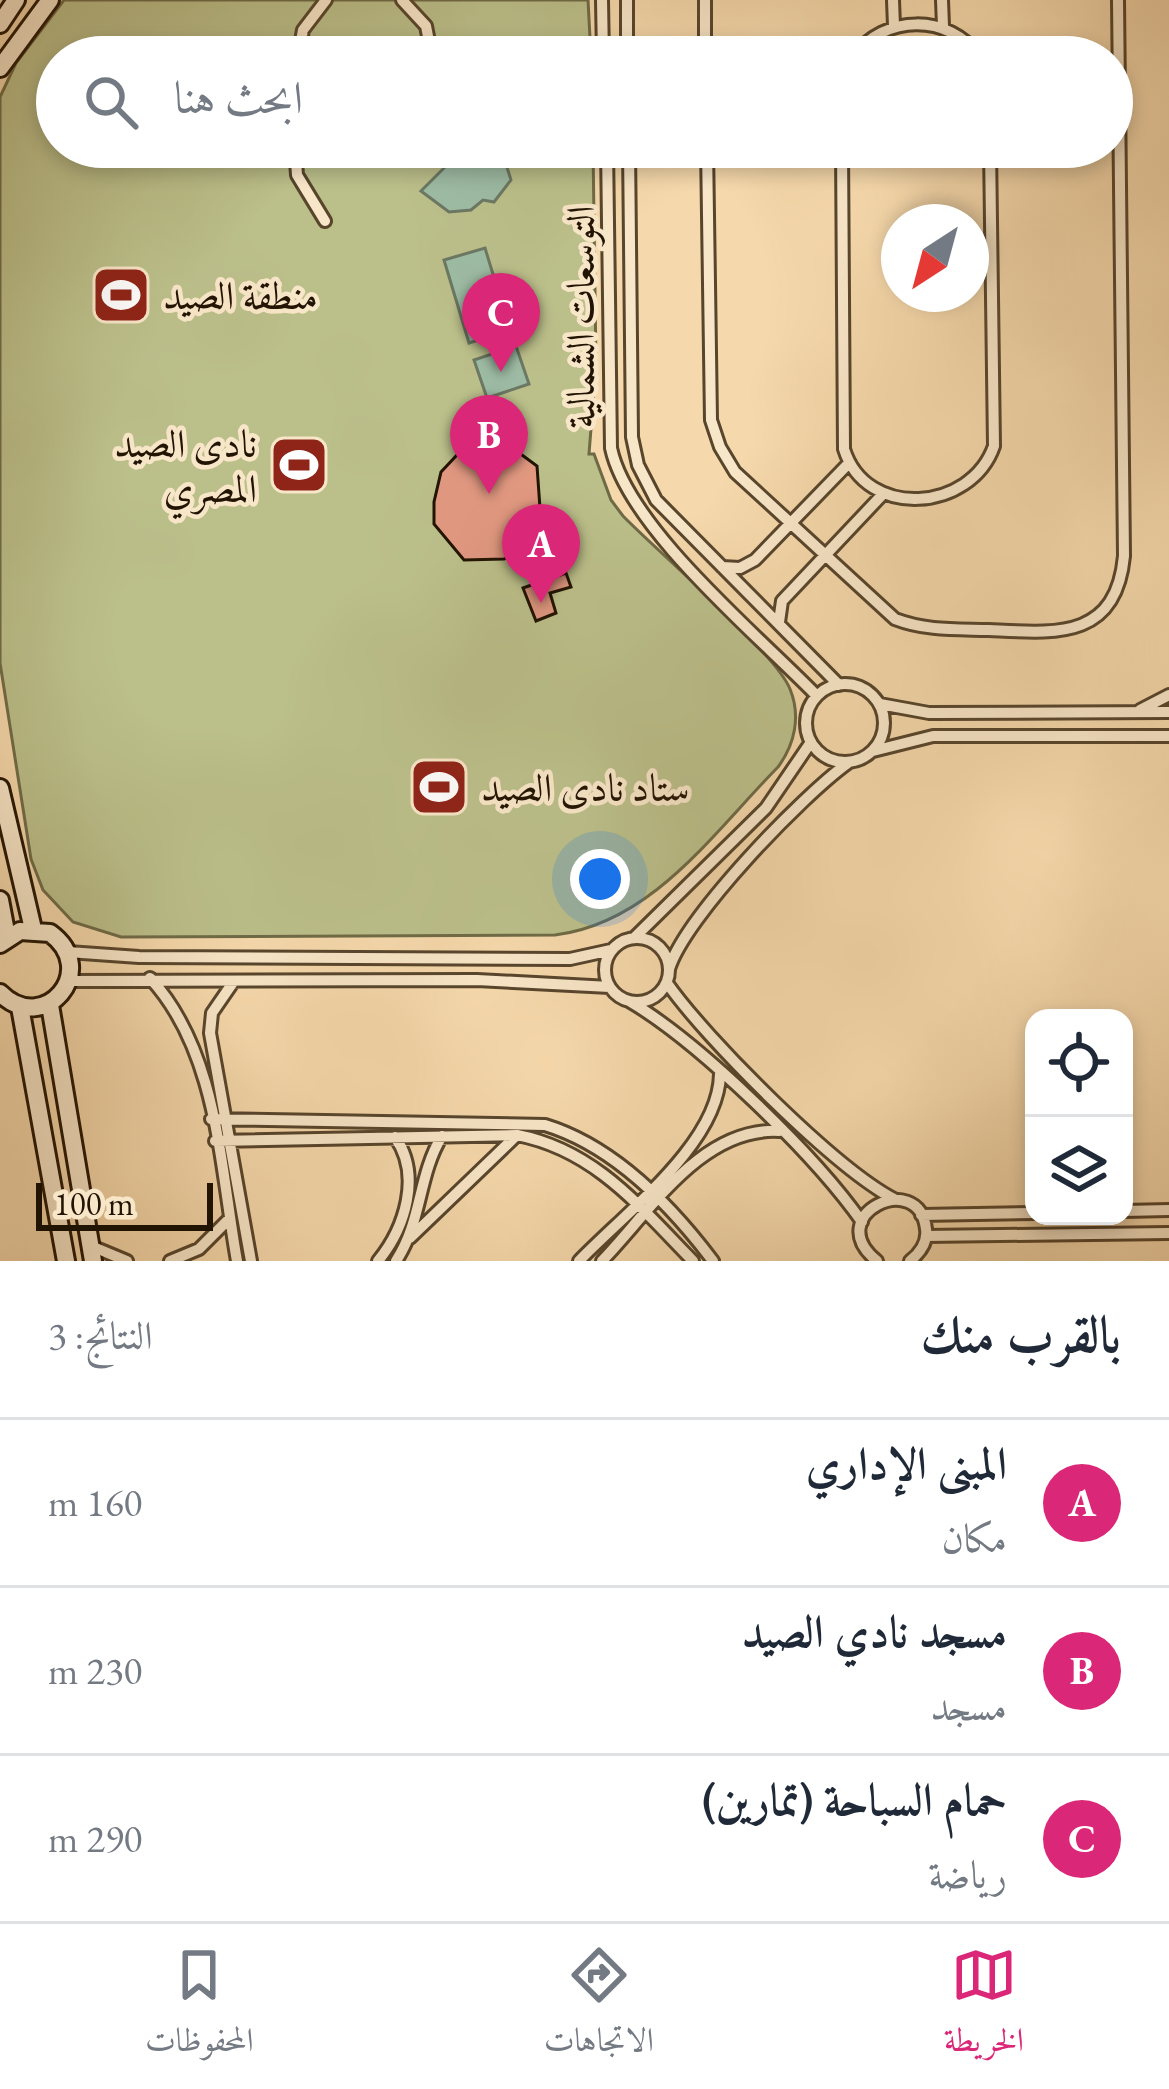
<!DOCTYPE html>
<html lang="ar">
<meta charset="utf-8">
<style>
:root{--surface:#fff;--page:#f2f2f3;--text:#1f2937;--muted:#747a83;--line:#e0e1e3;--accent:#db2777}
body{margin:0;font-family:"EB Garamond",Amiri,serif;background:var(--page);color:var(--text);direction:rtl}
.controls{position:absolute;right:36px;bottom:36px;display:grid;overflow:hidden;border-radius:24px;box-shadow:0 6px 18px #0003}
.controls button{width:108px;height:108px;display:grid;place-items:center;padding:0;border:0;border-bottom:3px solid var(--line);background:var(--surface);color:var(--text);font:60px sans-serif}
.compass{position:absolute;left:881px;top:204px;width:108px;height:108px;border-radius:50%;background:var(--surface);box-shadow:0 6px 18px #0003;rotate:216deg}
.scale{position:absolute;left:36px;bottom:30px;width:177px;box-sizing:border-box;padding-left:12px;border:6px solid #221402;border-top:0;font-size:33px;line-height:42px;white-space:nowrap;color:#221402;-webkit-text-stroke:9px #f8e6c8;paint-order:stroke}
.you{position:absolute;left:600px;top:879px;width:42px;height:42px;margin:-30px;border:9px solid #fff;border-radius:50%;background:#1a73e8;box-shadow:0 0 0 18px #1a73e833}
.badge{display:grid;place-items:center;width:78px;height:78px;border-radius:50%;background:var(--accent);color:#fff;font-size:39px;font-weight:700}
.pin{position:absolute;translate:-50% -99px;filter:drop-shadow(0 3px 6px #0008)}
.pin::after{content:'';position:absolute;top:63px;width:42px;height:36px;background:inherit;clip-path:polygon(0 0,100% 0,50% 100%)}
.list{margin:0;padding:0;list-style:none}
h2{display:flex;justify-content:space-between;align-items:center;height:156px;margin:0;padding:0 48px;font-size:51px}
h2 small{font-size:39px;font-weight:400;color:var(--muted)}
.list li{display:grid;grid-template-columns:78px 1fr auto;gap:36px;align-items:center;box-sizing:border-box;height:168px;padding:0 48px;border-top:3px solid var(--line)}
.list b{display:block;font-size:45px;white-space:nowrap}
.list p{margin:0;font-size:39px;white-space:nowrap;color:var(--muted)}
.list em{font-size:39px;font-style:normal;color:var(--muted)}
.icon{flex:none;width:66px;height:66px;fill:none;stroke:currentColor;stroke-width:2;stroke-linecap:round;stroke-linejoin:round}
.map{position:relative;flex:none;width:1169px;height:1261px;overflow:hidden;direction:ltr}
.search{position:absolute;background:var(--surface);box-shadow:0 6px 18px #0003;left:36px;right:36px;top:36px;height:132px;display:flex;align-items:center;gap:30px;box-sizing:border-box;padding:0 42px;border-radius:66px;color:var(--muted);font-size:45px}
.sheet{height:660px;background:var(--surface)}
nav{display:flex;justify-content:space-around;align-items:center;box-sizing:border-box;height:168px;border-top:3px solid var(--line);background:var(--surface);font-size:33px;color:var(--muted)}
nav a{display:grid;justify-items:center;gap:6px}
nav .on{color:var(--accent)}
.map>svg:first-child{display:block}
.green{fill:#bbbf8a;stroke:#6e6a46;stroke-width:3}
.water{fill:#9dbba4;stroke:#6c7863;stroke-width:3}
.building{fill:#e19881;stroke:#221402;stroke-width:3}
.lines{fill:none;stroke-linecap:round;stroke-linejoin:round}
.street-casing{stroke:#57452c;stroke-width:16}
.secondary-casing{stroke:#221402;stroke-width:22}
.street{stroke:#f8e6c8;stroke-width:10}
.secondary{stroke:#f8e6c8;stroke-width:16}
.labels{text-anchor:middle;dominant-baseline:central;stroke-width:9;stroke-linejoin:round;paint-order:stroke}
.poi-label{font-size:39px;fill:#221402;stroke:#f8e6c8;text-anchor:start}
.street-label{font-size:39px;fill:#221402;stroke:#f8e6c8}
</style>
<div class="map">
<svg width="1169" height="1261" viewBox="0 0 1169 1261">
<rect width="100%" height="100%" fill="#f5d8ab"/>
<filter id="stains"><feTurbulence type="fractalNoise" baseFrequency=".00167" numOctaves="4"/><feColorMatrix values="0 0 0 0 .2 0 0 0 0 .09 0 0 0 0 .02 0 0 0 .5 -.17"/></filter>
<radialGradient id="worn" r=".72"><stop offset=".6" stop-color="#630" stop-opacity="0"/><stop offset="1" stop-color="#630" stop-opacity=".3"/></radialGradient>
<path class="green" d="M64,0h524l3,57h-534v90h536l3,218 -7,89h5l17,46 12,16c35,36 152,136 167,173 11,27 5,55 -12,78 -65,66 -126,156 -223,168l-434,2 -48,-15 -30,-32 -12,-31 -31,-196v-566l16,-34z"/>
<path class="water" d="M465,147l21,11 5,-5 14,8 6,19 -17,22 -11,-2 -12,10 -22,2 -28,-21z
M485,248l25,82 -41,13 -25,-83z
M516,346l13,38 -42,14 -13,-38z"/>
<path class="building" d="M485,440l22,4 30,22 4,56 -10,24 -27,13 -40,1 -30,-36v-22l7,-30 16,-17z
M566,573l5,14 -21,6 6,20 -20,8 -13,-33z"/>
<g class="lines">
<defs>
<path id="street" d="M402,0l24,26 6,31
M602,0l1,57
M627,0v57
M705,0v57
M893,0l1,26
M942,0l1,26
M298,57l5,-27 23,-30
M853,57c31,-43 96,-44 127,0
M295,147l2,28 28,46
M607,147l4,301c17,80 147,187 206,248
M629,147l3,290 6,28 18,35 183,185
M707,147l4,273 9,27 15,25 160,147c31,12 62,10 94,11 65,3 127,11 135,-74l-6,-556
M842,147l2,302c22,71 127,63 150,-3l-4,-299
M722,567l18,1 15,-8 94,-97
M779,622l3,-21 101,-107
M806 723a39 39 0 1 1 78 0a39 39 0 1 1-78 0Z
M880,704l49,9 240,-1
M1140,710l29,-15
M873,751l60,-15h236
M635,937l131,-129 45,-66
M605 970a32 32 0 1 1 64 0a32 32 0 1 1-64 0Z
M68,952l71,5 431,2 41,-9
M669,969c16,-52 133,-173 179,-206
M150,978c68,74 70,189 87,283
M70,981l407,-1 133,7
M234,981l-22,32 -2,20 41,228
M667,983c39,56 168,185 227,216
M629,1001c70,41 186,154 233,221
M211,1119l334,6c69,21 125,79 168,136
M215,1141l302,-6c78,15 123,72 176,126
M1124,1211l45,-1
M921,1215l113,-2
M926,1236l243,-3
M410,1238l106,-102
M91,1246l36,15
M170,1261l29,-12 30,-30
M378,1261c27,-33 44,-86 17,-124
M396,1261c26,-39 22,-86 46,-125
M579,1261c46,-48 140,-118 141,-187
M602,1261c49,-51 100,-134 177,-130
M877,1261c-57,-46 42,-93 49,-32 2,14 -6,24 -16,32"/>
<path id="secondary" d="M0,24l16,-24
M0,68l50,-68
M0,788l33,141
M0,900l7,37
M0,944l20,-13 30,2c51,37 -6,104 -50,60
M50,1005l43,256
M20,1007l46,254"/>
</defs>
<use href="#street" class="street-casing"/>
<use href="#secondary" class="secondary-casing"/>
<use href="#street" class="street"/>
<use href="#secondary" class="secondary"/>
</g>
<defs>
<symbol id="stadium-square" viewBox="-11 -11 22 22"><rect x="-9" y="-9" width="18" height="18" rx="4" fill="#8f2418" stroke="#f8e6c8"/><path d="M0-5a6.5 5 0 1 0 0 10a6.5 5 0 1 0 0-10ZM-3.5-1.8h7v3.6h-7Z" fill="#fff"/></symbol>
</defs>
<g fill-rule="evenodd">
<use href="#stadium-square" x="88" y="262" width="66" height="66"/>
<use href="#stadium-square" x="266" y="432" width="66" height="66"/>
<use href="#stadium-square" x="406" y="754" width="66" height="66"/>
</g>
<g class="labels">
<g class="poi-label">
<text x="163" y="295">منطقة الصيد</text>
<text x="257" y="443" text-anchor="end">نادى الصيد<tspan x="257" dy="45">المصري</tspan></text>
<text x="481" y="787">ستاد نادى الصيد</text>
</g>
<g class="street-label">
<text transform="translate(580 317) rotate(-90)">التوسعات الشمالية</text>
</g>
</g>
<rect width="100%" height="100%" filter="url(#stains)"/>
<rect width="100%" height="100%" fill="url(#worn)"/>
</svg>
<div class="controls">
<button><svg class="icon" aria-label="locate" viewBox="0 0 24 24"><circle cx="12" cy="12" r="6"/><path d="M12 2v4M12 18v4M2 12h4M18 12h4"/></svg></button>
<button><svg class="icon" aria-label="layers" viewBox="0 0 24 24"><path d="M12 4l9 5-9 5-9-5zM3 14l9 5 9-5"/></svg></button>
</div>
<svg class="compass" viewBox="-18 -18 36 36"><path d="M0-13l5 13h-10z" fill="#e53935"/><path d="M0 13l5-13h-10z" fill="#747a83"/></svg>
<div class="scale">100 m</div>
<div class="you"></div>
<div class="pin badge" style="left:541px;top:603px">A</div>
<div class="pin badge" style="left:489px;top:494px">B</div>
<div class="pin badge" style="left:501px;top:372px">C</div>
<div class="search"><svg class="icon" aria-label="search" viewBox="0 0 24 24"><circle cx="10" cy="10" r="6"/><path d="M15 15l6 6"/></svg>ابحث هنا</div>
</div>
<section class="sheet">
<h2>بالقرب منك<small>النتائج: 3</small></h2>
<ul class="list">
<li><span class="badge">A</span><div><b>المبنى الإداري</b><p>مكان</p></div><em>160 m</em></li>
<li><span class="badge">B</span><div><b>مسجد نادي الصيد</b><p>مسجد</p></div><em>230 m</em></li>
<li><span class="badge">C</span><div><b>حمام السباحة (تمارين)</b><p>رياضة</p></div><em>290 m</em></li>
</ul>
</section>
<nav>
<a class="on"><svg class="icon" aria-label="map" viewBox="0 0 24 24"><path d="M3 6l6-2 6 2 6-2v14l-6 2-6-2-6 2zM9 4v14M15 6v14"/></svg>الخريطة</a>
<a><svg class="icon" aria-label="directions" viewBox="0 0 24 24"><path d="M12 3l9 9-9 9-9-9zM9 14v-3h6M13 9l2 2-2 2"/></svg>الاتجاهات</a>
<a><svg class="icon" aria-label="saved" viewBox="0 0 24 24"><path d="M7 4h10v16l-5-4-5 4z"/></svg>المحفوظات</a>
</nav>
